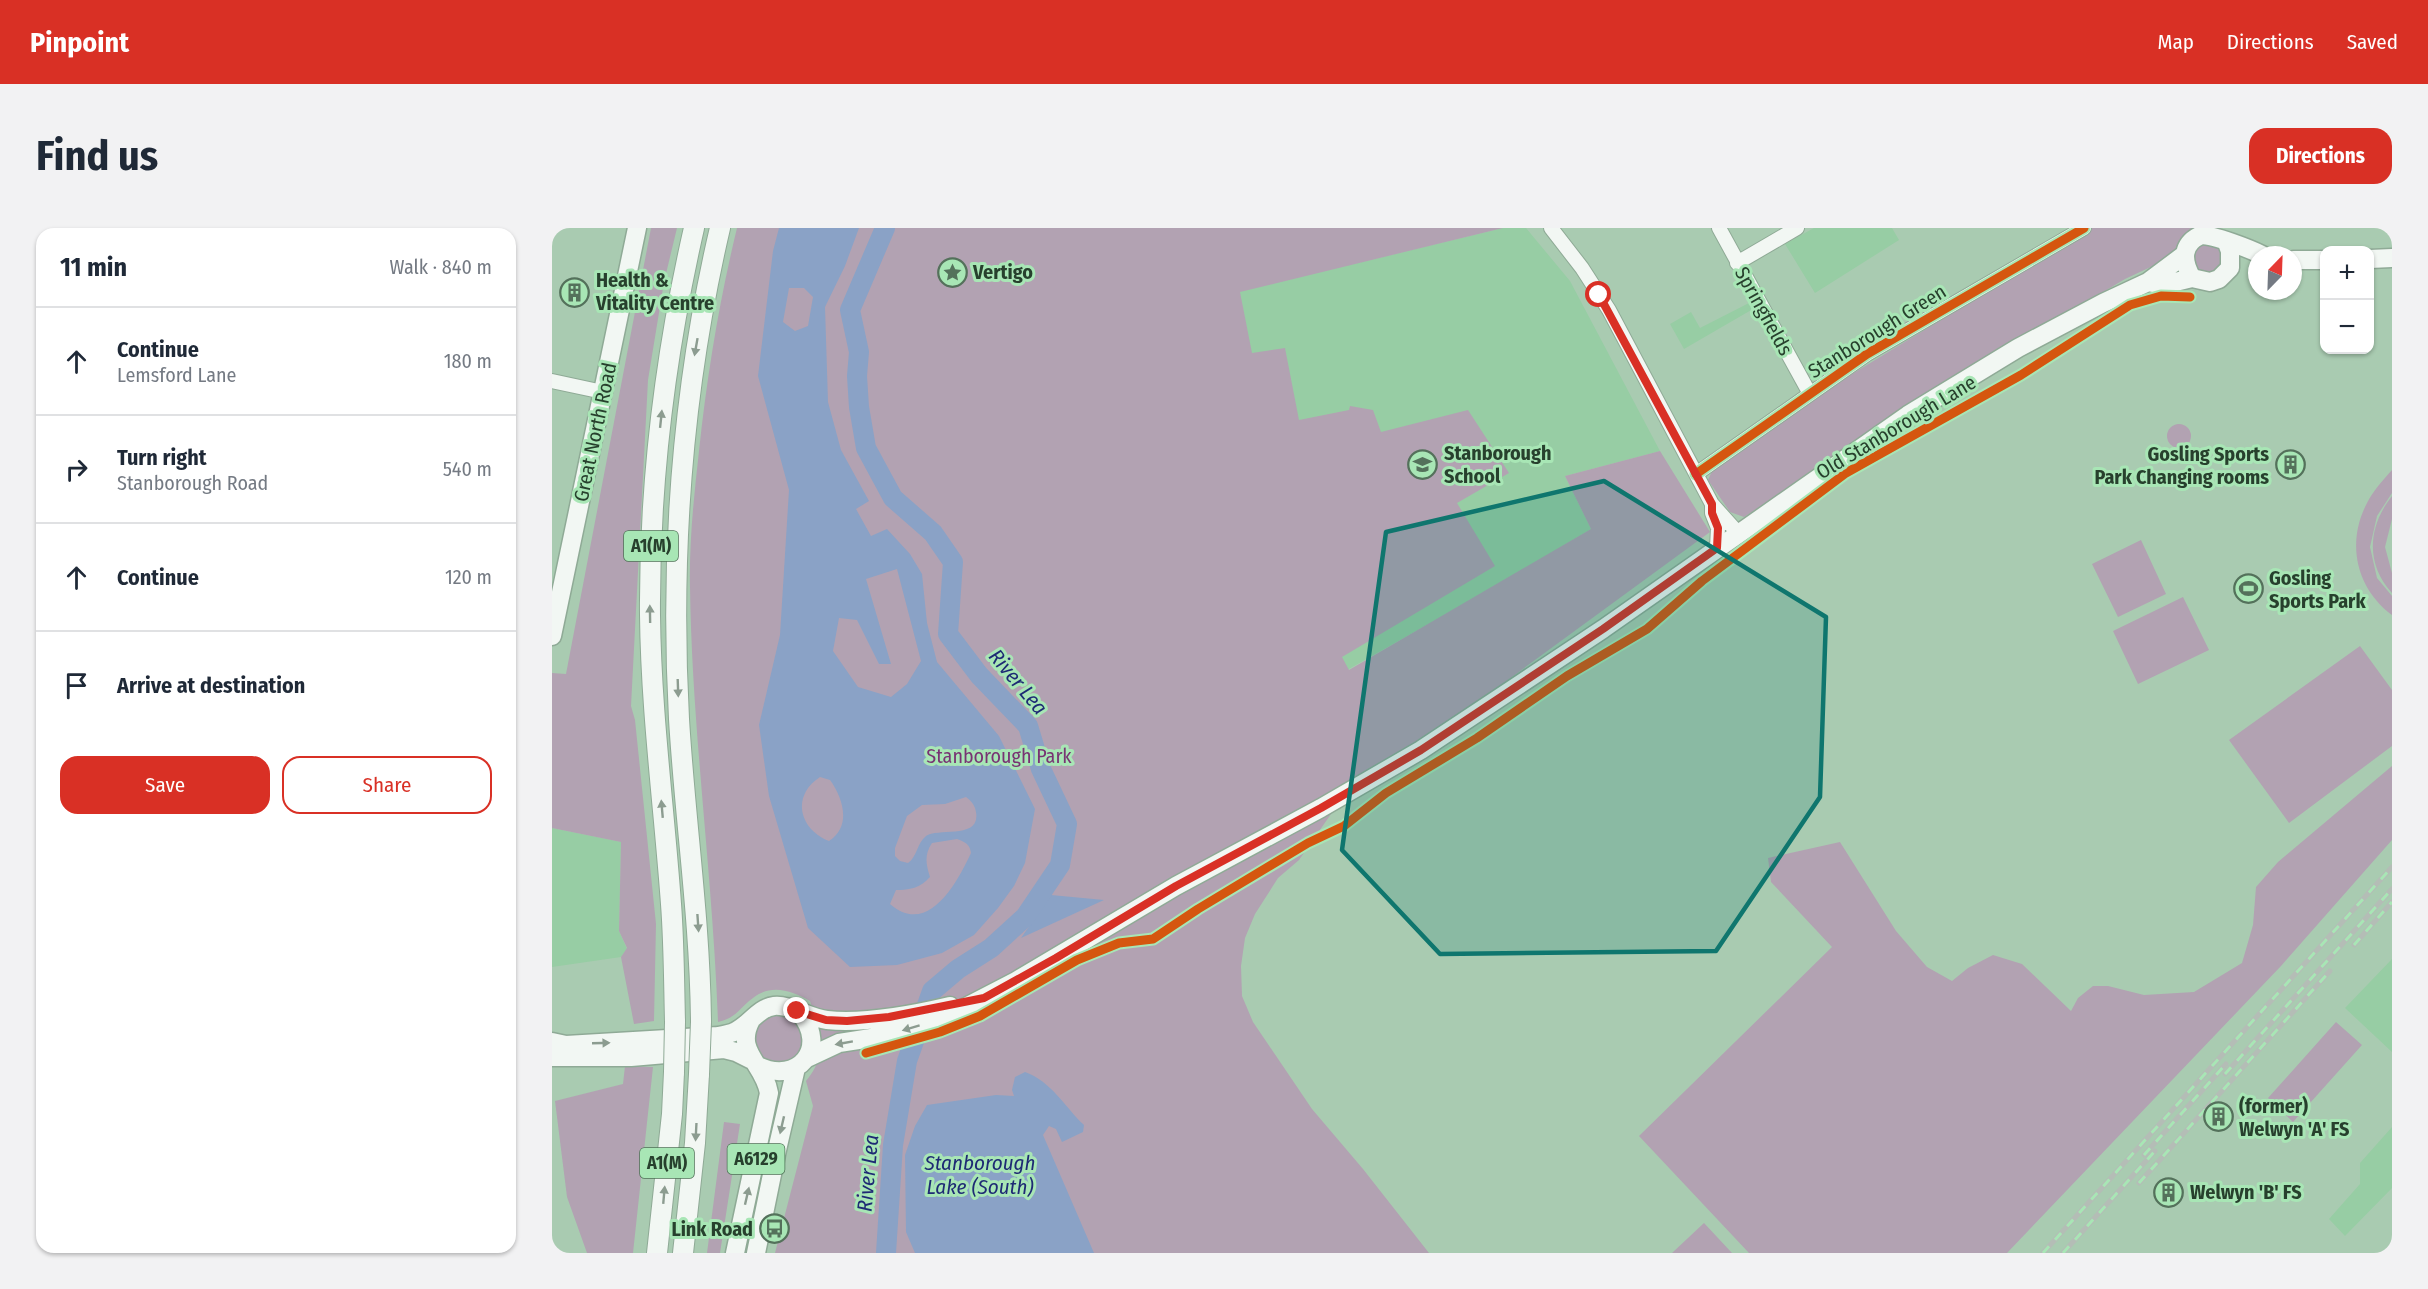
<!DOCTYPE html>
<meta charset="utf-8">
<style>
:root{--surface:#fff;--page:#f2f2f3;--text:#1f2937;--muted:#747a83;--line:#e0e1e3;--accent:#d93025}
body{margin:0;font-family:"Fira Sans Condensed",sans-serif;background:var(--page);color:var(--text)}
.controls{position:absolute;right:18px;top:18px;display:grid;overflow:hidden;border-radius:12px;box-shadow:0 2px 4px #0004}
.controls button{width:54px;height:54px;display:grid;place-items:center;padding:0;border:0;border-bottom:2px solid var(--line);background:var(--surface);color:var(--text);font:30px sans-serif}
.compass{position:absolute;left:1696px;top:18px;width:54px;height:54px;border-radius:50%;background:var(--surface);box-shadow:0 2px 4px #0004;rotate:23deg}
.stop{position:absolute;width:18px;height:18px;margin:-14px;border:4px solid #d93025;border-radius:50%;background:#fff}
.stop.end{background:#d93025;border-color:#fff;box-shadow:0 2px 6px #0008}
.list{margin:0;padding:0;list-style:none}
h2{display:flex;justify-content:space-between;align-items:center;height:78px;margin:0;padding:0 24px;font-size:26px}
h2 small{font-size:20px;font-weight:400;color:var(--muted)}
.list li{display:grid;grid-template-columns:39px 1fr auto;gap:18px;align-items:center;box-sizing:border-box;height:108px;padding:0 24px;border-top:2px solid var(--line)}
.list b{display:block;font-size:22px;white-space:nowrap}
.list p{margin:0;font-size:20px;white-space:nowrap;color:var(--muted)}
.list em{font-size:20px;font-style:normal;color:var(--muted)}
.actions{display:flex;gap:12px;padding:18px 24px}
.actions a{flex:1;padding:14px 0;border:2px solid var(--accent);border-radius:18px;text-align:center;font-size:21px;color:var(--accent)}
.actions .main{background:var(--accent);color:#fff}
.icon{flex:none;width:33px;height:33px;fill:none;stroke:currentColor;stroke-width:2;stroke-linecap:round;stroke-linejoin:round}
.map{position:relative;flex:none;width:1840px;height:1025px;overflow:hidden;border-radius:18px}
header{display:flex;align-items:center;gap:36px;box-sizing:border-box;height:84px;padding:0 30px;background:var(--accent);color:#fff}
header strong{font-size:28px}
nav{display:flex;gap:33px;margin-inline-start:auto;font-size:21px}
.intro{display:flex;align-items:center;justify-content:space-between;box-sizing:border-box;height:144px;padding:0 36px}
h1{margin:0;font-size:42px}
.button{padding:15px 27px;border-radius:18px;background:var(--accent);color:#fff;font-size:21px;font-weight:700}
main{display:flex;gap:36px;padding:0 36px}
aside{flex:1;background:var(--surface);border-radius:18px;box-shadow:0 2px 4px #0004}
.map>svg:first-child{display:block}
.built{fill:#97cda4}
.green{fill:#b2a2b2}
.water{fill:#8aa2c6;fill-rule:evenodd}
.lines{fill:none;stroke-linecap:round;stroke-linejoin:round}
.river{stroke:#8aa2c6;stroke-width:20}
.minor-casing{stroke:#8faa96;stroke-width:16}
.major-casing{stroke:#8faa96;stroke-width:21}
.highway-casing{stroke:#8faa96;stroke-width:22}
.minor{stroke:#f2f7f3;stroke-width:14}
.major{stroke:#f2f7f3;stroke-width:18}
.highway{stroke:#f2f7f3;stroke-width:20}
.rail-casing{stroke:#b4bdb6;stroke-width:5}
.rail{stroke:#a8e6b5;stroke-width:3;stroke-dasharray:9;stroke-linecap:butt}
.highway-bridge-casing{stroke:#8faa96;stroke-width:22;stroke-linecap:butt}
.highway-bridge{stroke:#f2f7f3;stroke-width:20}
.cycleway-casing{stroke:#a8e6b5;stroke-width:13}
.cycleway{stroke:#d5560f;stroke-width:9}
.oneway{fill:#8c9c90}
.route{stroke:#d93025;stroke-width:8}
.marked{fill:#0f766e;fill-opacity:0.2;stroke:#0f766e;stroke-width:4.5;stroke-linejoin:round}
.labels{text-anchor:middle;dominant-baseline:central;stroke-width:6;stroke-linejoin:round;paint-order:stroke}
.shield{fill:#a8e6b5;stroke:#4e7256;stroke-width:1.5}
.shield-label{font-size:18px;font-weight:bold;fill:#27402d}
.poi-label{font-size:20px;font-weight:bold;fill:#27402d;stroke:#a8e6b5;text-anchor:start}
.street-label{font-size:20px;fill:#27402d;stroke:#a8e6b5}
.park-label{font-size:20px;fill:#783473;stroke:#a8e6b5}
.water-label{font-size:21px;font-style:italic;fill:#1e2a74;stroke:#a8e6b5}
</style>
<header>
<strong>Pinpoint</strong>
<nav><a>Map</a><a>Directions</a><a>Saved</a></nav>
</header>
<div class="intro"><h1>Find us</h1><a class="button">Directions</a></div>
<main>
<aside>
<h2>11 min<small>Walk · 840 m</small></h2>
<ul class="list">
<li><svg class="icon" aria-label="ahead" viewBox="0 0 24 24"><path d="M12 20V5M6 11l6-6 6 6"/></svg><div><b>Continue</b><p>Lemsford Lane</p></div><em>180 m</em></li>
<li><svg class="icon" aria-label="right" viewBox="0 0 24 24"><path d="M7 20v-9h11M14 6l5 5-5 5"/></svg><div><b>Turn right</b><p>Stanborough Road</p></div><em>540 m</em></li>
<li><svg class="icon" aria-label="ahead" viewBox="0 0 24 24"><path d="M12 20V5M6 11l6-6 6 6"/></svg><div><b>Continue</b></div><em>120 m</em></li>
<li><svg class="icon" aria-label="arrive" viewBox="0 0 24 24"><path d="M6 21V4h12l-3 4 3 4H6"/></svg><div><b>Arrive at destination</b></div></li>
</ul>
<div class="actions"><a class="main">Save</a><a>Share</a></div>
</aside>
<div class="map">
<svg width="1840" height="1025" viewBox="0 0 1840 1025">
<rect width="100%" height="100%" fill="#a9cbb1"/>
<path class="built" d="M951,0h23l44,53 90,170 -95,25 26,53 -99,59 -198,112 -95,-399z
M1262,0h78l7,12 -84,53 -30,-49z
M1197,75l4,6 -69,40 -14,-25 21,-12 9,16z
M0,600l69,14 -2,89 8,18 -6,8 -69,10z
M1840,731v93l-47,-44z
M1840,899v61l-47,48 -16,-17 31,-35v-21z"/>
<path class="green" d="M99,0h26l-13,54 -16,98 -17,326 4,14 21,204 -2,97 -20,3 -13,-67 6,-9 -8,-17 2,-89 -69,-14v-155l14,1z
M185,0h766l-263,64 12,61 33,-5 14,72 50,-10 1,-4 23,4 8,22 87,-22 41,63 -52,30 38,63 -153,91 7,13 242,-141 -26,-53 95,-25 50,81 -287,210 -69,39 -55,79 -21,18 -23,36 -10,24 -4,28 1,30 11,26 59,87 51,60 66,84h-654l38,-147 -7,-25c22,-26 15,-49 4,-80 -17,-10 -39,-18 -57,-3 -15,11 -15,19 -35,24 -5,-145 -26,-290 -28,-435 -1,-45 4,-91 9,-136 8,-75 20,-149 38,-223z
M1540,0h103l-14,12 -9,17 -47,22 -128,76 -253,162 -14,-5 -22,-32 5,-11 98,-70z
M1641 30a15 15 0 1 1 30 0a15 15 0 1 1-30 0Z
M1615 208a12 12 0 1 1 24 0a12 12 0 1 1-24 0Z
M1840,242v23l-15,23 -7,31 7,31 15,18v19c-36,-27 -46,-72 -25,-112 6,-12 16,-23 25,-33z
M1840,268v23l-7,28 7,26v20c-27,-29 -24,-67 0,-97z
M1589,312l25,54 -48,23 -26,-53z
M1631,369l26,53 -71,34 -25,-53z
M1808,418l32,44v56l-103,77 -60,-83z
M1840,538v74l-111,126 -274,287h-258l-110,-117 193,-189 -61,-65 -3,-24 72,-16 56,89 31,36 25,14 16,-13 25,-13 29,9 49,47 7,-13 15,-12h15l36,9 50,-3 48,-29 11,-38 3,-38 22,-25z
M203 811a24 24 0 1 1 48 0a24 24 0 1 1-48 0Z
M1784,794l26,23 -69,77 -25,-24z
M73,838l28,1 -20,186h-46l-20,-56 -12,-96 68,-17z
M172,894l16,2 -20,129h-13z
M1152,995l28,30h-60z"/>
<path class="water" d="M227,0h80l-14,38 -20,41 3,95 13,48 28,51 -13,8 15,27 16,-7 23,25 12,20 5,49 10,39 62,74 36,73 -10,54 -11,23 -16,22 -24,27 -32,18 -45,12 -47,2 -42,-39 -39,-132 -10,-71 21,-90 9,-145 -31,-114 15,-125zM237,60h15l9,9 -5,29 -13,5 -12,-9zM345,341l24,92 -14,23 -16,13 -33,-10 -25,-36 6,-33 18,2 22,44h12l-25,-85zM268,549l10,3c13,18 22,46 -1,61 -30,-12 -38,-45 -9,-64zM414,569c4,3 7,6 9,11 10,33 -37,19 -49,28 -9,7 -9,21 -18,27l-8,-2 -5,-5v-8l12,-32 15,-11 23,-1zM405,611c8,3 13,5 14,14 -14,30 -43,84 -81,51l6,-14c14,0 24,-2 34,-13 -4,-13 -6,-22 2,-34z
M499,667l53,5 -83,38z
M473,844c27,10 39,34 59,53l-1,7 -21,10 -6,-13 -7,-3 -6,9 51,118h-179l-9,-21 -1,-77 10,-29 12,-21 69,-10 18,1 -2,-6 3,-13z"/>
<g class="lines">
<path class="river" d="M333,0l-35,82 9,42 -2,24 2,31 7,41 27,50 40,35 20,29 -5,72 31,41 49,51 13,43 26,55 -7,41 -35,52 -34,31 -33,21 -26,22 -25,70 -14,84 -7,108"/>
<defs>
<path id="minor" d="M999,0l31,40 27,42 103,194 26,29
M1167,0l91,166
M1185,35l60,-35
M0,153l51,11
M1144,246l171,-120 217,-126
M1160,276v9l6,15 -1,20"/>
<path id="major" d="M1818,31l22,-1
M1741,32h31
M1640,50c-10,-17 -11,-34 9,-43 13,0 49,14 61,20
M1596,54l15,3 29,-7 18,4 9,-3 11,-11v-17l-3,-8
M0,408l85,-408
M0,814l14,3 152,-9c6,-1 13,-2 18,-5 14,-7 22,-23 38,-25 15,-2 35,12 53,14 39,4 85,-5 123,-14
M0,829h79l93,-8 12,3 16,8
M255,830l32,-15 45,-7 54,-16 22,-10 56,-29 160,-95 145,-78 100,-58 182,-121 305,-214 110,-67 85,-45 45,-21 36,-27
M206,838c40,19 71,-18 42,-53
M183,1025l34,-160c-5,-30 -35,-41 -18,-73
M204,1025l21,-103 19,-82"/>
<path id="highway" d="M123,794c-1,-39 -1,-79 -4,-118 -7,-97 -20,-193 -21,-289 -1,-131 15,-260 44,-387
M149,794c-1,-103 -16,-202 -22,-303 -9,-166 3,-329 41,-491
M105,1025l15,-139 2,-42
M131,1025l12,-110 4,-69"/>
</defs>
<use href="#minor" class="minor-casing"/>
<use href="#major" class="major-casing"/>
<use href="#highway" class="highway-casing"/>
<use href="#minor" class="minor"/>
<use href="#major" class="major"/>
<use href="#highway" class="highway"/>
<defs>
<path id="rail" d="M1802,717l38,-43
M1673,846l167,-185
M1592,927l82,-91
M1587,955l191,-212
M1491,1025l349,-386
M1511,1025l92,-102"/>
</defs>
<use href="#rail" class="rail-casing"/>
<use href="#rail" class="rail"/>
<defs>
<path id="highway-bridge" d="M122,844l1,-50
M147,846l2,-52"/>
</defs>
<use href="#highway-bridge" class="highway-bridge-casing"/>
<use href="#highway-bridge" class="highway-bridge"/>
<defs>
<path id="cycleway" d="M1144,246l171,-120 217,-126
M314,825l74,-21 40,-16 97,-56 42,-17 34,-4 45,-30 110,-66 36,-17 42,-33 91,-55 90,-62 80,-47 55,-48 144,-108 175,-98 109,-70 31,-9 29,1"/>
</defs>
<use href="#cycleway" class="cycleway-casing"/>
<use href="#cycleway" class="cycleway"/>
</g>
<defs><path id="oneway-solid" d="M-6-.8H1V-3.2L6.5 0L1 3.2V.8H-6Z" transform="scale(1.5)"/></defs>
<g class="oneway">
<use href="#oneway-solid" transform="translate(144 119) rotate(100)"/>
<use href="#oneway-solid" transform="translate(109 191) rotate(-84)"/>
<use href="#oneway-solid" transform="translate(98 386) rotate(-91)"/>
<use href="#oneway-solid" transform="translate(126 460) rotate(88)"/>
<use href="#oneway-solid" transform="translate(110 581) rotate(-95)"/>
<use href="#oneway-solid" transform="translate(146 695) rotate(86)"/>
<use href="#oneway-solid" transform="translate(359 800) rotate(163)"/>
<use href="#oneway-solid" transform="translate(49 815) rotate(-2)"/>
<use href="#oneway-solid" transform="translate(292 815) rotate(170)"/>
<use href="#oneway-solid" transform="translate(230 897) rotate(103)"/>
<use href="#oneway-solid" transform="translate(144 904) rotate(93)"/>
<use href="#oneway-solid" transform="translate(112 967) rotate(-85)"/>
<use href="#oneway-solid" transform="translate(195 968) rotate(-77)"/>
</g>
<g class="lines">
<path class="route" d="M245,783l29,9 21,1 42,-4 95,-19 72,-40 120,-72 145,-78 100,-58 182,-121 114,-81 1,-20 -6,-15v-9l-113,-209"/>
</g>
<path class="marked" d="M1052,253l222,136 -6,180 -104,154 -276,3 -98,-104 44,-318z"/>
<defs>
<symbol id="sight-ring" viewBox="-11 -11 22 22"><circle r="9.5" fill="#a8e6b5" stroke="#54715b" stroke-width="1.5"/><path d="M0-6L1.8-2.2L6-1.7L2.9 1.2L3.7 5.4L0 3.3L-3.7 5.4L-2.9 1.2L-6-1.7L-1.8-2.2Z" fill="#54715b"/></symbol>
<symbol id="building-ring" viewBox="-11 -11 22 22"><circle r="9.5" fill="#a8e6b5" stroke="#54715b" stroke-width="1.5"/><path d="M-4-6H4V6H1V3H-1V6H-4ZM-2.5-4.3h1.7v1.8h-1.7ZM.8-4.3h1.7v1.8H.8ZM-2.5-1h1.7V.8h-1.7ZM.8-1h1.7V.8H.8Z" fill="#54715b"/></symbol>
<symbol id="school-ring" viewBox="-11 -11 22 22"><circle r="9.5" fill="#a8e6b5" stroke="#54715b" stroke-width="1.5"/><path d="M0-5L7-2L0 1L-7-2ZM-4 1L0 2.5L4 1V4Q0 6-4 4Z" fill="#54715b"/></symbol>
<symbol id="stadium-ring" viewBox="-11 -11 22 22"><circle r="9.5" fill="#a8e6b5" stroke="#54715b" stroke-width="1.5"/><path d="M0-5a6.5 5 0 1 0 0 10a6.5 5 0 1 0 0-10ZM-3.5-1.8h7v3.6h-7Z" fill="#54715b"/></symbol>
<symbol id="bus-ring" viewBox="-11 -11 22 22"><circle r="9.5" fill="#a8e6b5" stroke="#54715b" stroke-width="1.5"/><path d="M-5-6H5V4H4V6H2V4H-2V6H-4V4H-5ZM-3.5-4V0h7V-4ZM-3.5 1.2v1.5H-2V1.2ZM2 1.2v1.5H3.5V1.2Z" fill="#54715b"/></symbol>
</defs>
<g fill-rule="evenodd">
<use href="#sight-ring" x="384" y="28" width="33" height="33"/>
<use href="#building-ring" x="6" y="48" width="33" height="33"/>
<use href="#school-ring" x="854" y="220" width="33" height="33"/>
<use href="#building-ring" x="1722" y="220" width="33" height="33"/>
<use href="#stadium-ring" x="1680" y="344" width="33" height="33"/>
<use href="#building-ring" x="1650" y="872" width="33" height="33"/>
<use href="#building-ring" x="1600" y="948" width="33" height="33"/>
<use href="#bus-ring" x="206" y="984" width="33" height="33"/>
</g>
<g class="labels">
<g class="shield">
<rect x="72" y="303" width="54" height="30" rx="4.5"/>
<rect x="175.5" y="916" width="57" height="30" rx="4.5"/>
<rect x="88" y="920" width="54" height="30" rx="4.5"/>
</g>
<g class="shield-label">
<text x="99" y="318">A1(M)</text>
<text x="204" y="931">A6129</text>
<text x="115" y="935">A1(M)</text>
</g>
<g class="poi-label">
<text x="421" y="44">Vertigo</text>
<text x="44" y="52">Health &amp;<tspan x="44" dy="23">Vitality Centre</tspan></text>
<text x="892" y="225">Stanborough<tspan x="892" dy="23">School</tspan></text>
<text x="1717" y="226" text-anchor="end">Gosling Sports<tspan x="1717" dy="23">Park Changing rooms</tspan></text>
<text x="1717" y="350">Gosling<tspan x="1717" dy="23">Sports Park</tspan></text>
<text x="1687" y="878">(former)<tspan x="1687" dy="23">Welwyn 'A' FS</tspan></text>
<text x="1638" y="964">Welwyn 'B' FS</text>
<text x="201" y="1001" text-anchor="end">Link Road</text>
</g>
<g class="street-label">
<text transform="translate(1212 83) rotate(61)">Springfields</text>
<text transform="translate(1325 103) rotate(-32)">Stanborough Green</text>
<text transform="translate(1344 199) rotate(-31)">Old Stanborough Lane</text>
<text transform="translate(43 204) rotate(-78)">Great North Road</text>
</g>
<g class="park-label">
<text x="447" y="528">Stanborough Park</text>
</g>
<g class="water-label">
<text transform="translate(466 454) rotate(50)">River Lea</text>
<text x="428" y="935">Stanborough<tspan x="428" dy="24">Lake (South)</tspan></text>
<text transform="translate(316 945) rotate(-85)">River Lea</text>
</g>
</g>
</svg>
<div class="controls">
<button>+</button>
<button>−</button>
</div>
<svg class="compass" viewBox="-18 -18 36 36"><path d="M0-13l5 13h-10z" fill="#e53935"/><path d="M0 13l5-13h-10z" fill="#747a83"/></svg>
<div class="stop" style="left:1047px;top:67px"></div>
<div class="stop end" style="left:245px;top:783px"></div>
</div>
</main>
